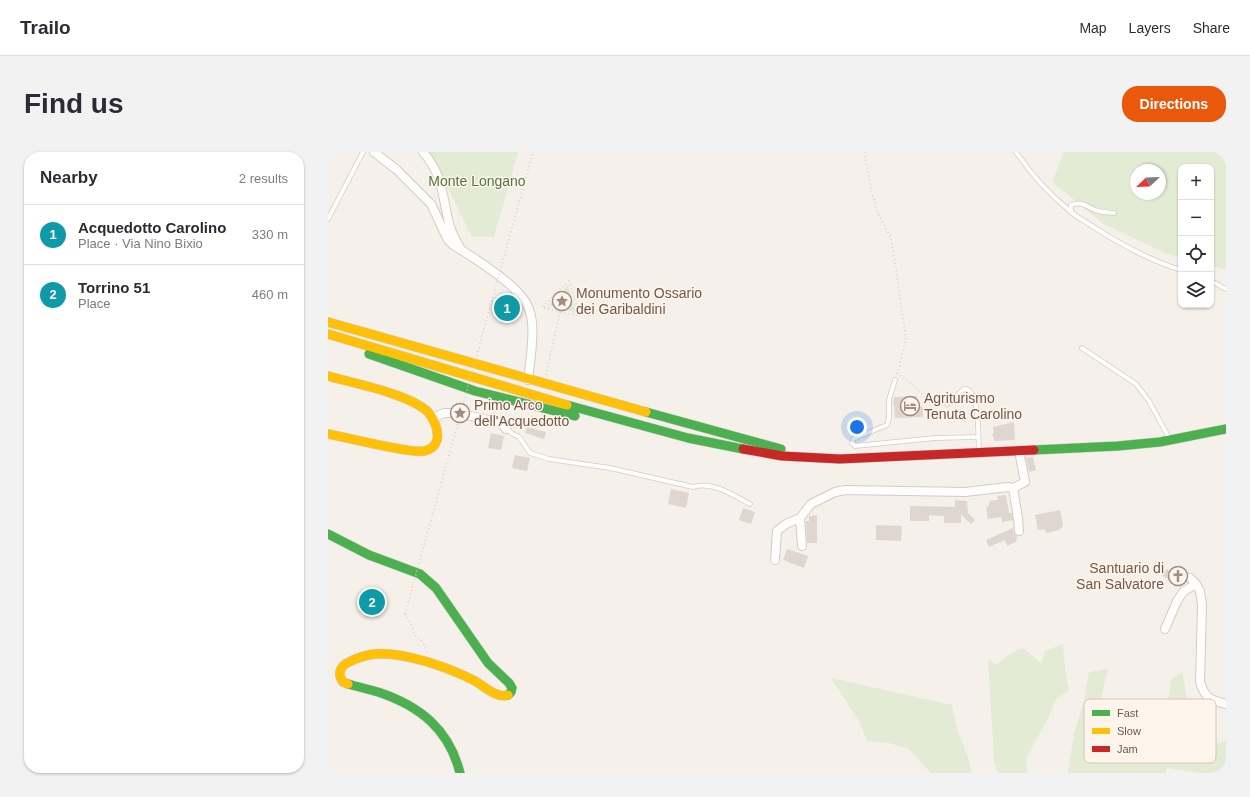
<!DOCTYPE html>
<meta charset="utf-8">
<style>
:root{--surface:#fff;--page:#f2f2f3;--text:#2b2b33;--muted:#7c7c81;--line:#e1e1e2;--accent:#ea580c}
body{margin:0;font-family:Arial,sans-serif;background:var(--page);color:var(--text)}
.controls{position:absolute;right:12px;top:12px;display:grid;overflow:hidden;border-radius:8px;box-shadow:0 1px 3px #0004}
.controls button{width:36px;height:36px;display:grid;place-items:center;padding:0;border:0;border-bottom:1px solid var(--line);background:var(--surface);color:var(--text);font:20px sans-serif}
.compass{position:absolute;left:802px;top:12px;width:36px;height:36px;border-radius:50%;background:var(--surface);box-shadow:0 1px 3px #0004;rotate:247deg}
.you{position:absolute;left:529px;top:275px;width:14px;height:14px;margin:-10px;border:3px solid #fff;border-radius:50%;background:#1a73e8;box-shadow:0 0 0 6px #1a73e833}
.badge{display:grid;place-items:center;width:26px;height:26px;border-radius:50%;background:var(--accent);color:#fff;font-size:13px;font-weight:700}
.pin{position:absolute;translate:-50% -50%;border:2px solid #fff;box-shadow:0 1px 4px #0006}
.list{margin:0;padding:0;list-style:none}
h2{display:flex;justify-content:space-between;align-items:center;height:52px;margin:0;padding:0 16px;font-size:17px}
h2 small{font-size:13px;font-weight:400;color:var(--muted)}
.list li{display:grid;grid-template-columns:26px 1fr auto;gap:12px;align-items:center;box-sizing:border-box;height:60px;padding:0 16px;border-top:1px solid var(--line)}
.list b{display:block;font-size:15px;white-space:nowrap}
.list p{margin:0;font-size:13px;white-space:nowrap;color:var(--muted)}
.list em{font-size:13px;font-style:normal;color:var(--muted)}
.icon{flex:none;width:22px;height:22px;fill:none;stroke:currentColor;stroke-width:2;stroke-linecap:round;stroke-linejoin:round}
.map{position:relative;flex:none;width:898px;height:621px;overflow:hidden;border-radius:16px}
header{display:flex;align-items:center;gap:24px;box-sizing:border-box;height:56px;padding:0 20px;background:var(--surface);border-bottom:1px solid var(--line)}
header strong{font-size:19px}
nav{display:flex;gap:22px;margin-inline-start:auto;font-size:14px}
.intro{display:flex;align-items:center;justify-content:space-between;box-sizing:border-box;height:96px;padding:0 24px}
h1{margin:0;font-size:28px}
.button{padding:10px 18px;border-radius:16px;background:var(--accent);color:#fff;font-size:14px;font-weight:700}
main{display:flex;gap:24px;padding:0 24px}
aside{flex:1;background:var(--surface);border-radius:16px;box-shadow:0 1px 3px #0004}
.map>svg:first-child{display:block}
.green{fill:#e3ebd5;fill-rule:evenodd}
.building{fill:#dfd6d0}
.lines{fill:none;stroke-linecap:round;stroke-linejoin:round}
.lane-casing{stroke:#d2ccc5;stroke-width:5.5}
.street-casing{stroke:#d2ccc5;stroke-width:10}
.fast-casing{stroke:#d5cdc6;stroke-width:10}
.slow-casing{stroke:#d5cdc6;stroke-width:10}
.jam-casing{stroke:#d5cdc6;stroke-width:10}
.path{stroke:#d6d0cb;stroke-width:1.5;stroke-dasharray:1 3;stroke-linecap:butt}
.lane{stroke:#fefdfc;stroke-width:4}
.street{stroke:#fefdfc;stroke-width:8}
.fast{stroke:#4caf50;stroke-width:9}
.slow{stroke:#ffc107;stroke-width:9}
.jam{stroke:#c62828;stroke-width:9}
.path-bridge{stroke:#d6d0cb;stroke-width:1.5;stroke-dasharray:1 3;stroke-linecap:butt}
.labels{text-anchor:middle;dominant-baseline:central;stroke-width:3;stroke-linejoin:round;paint-order:stroke}
.park-label{font-size:14px;fill:#557645;stroke:#fdf5eb}
.poi-label{font-size:14px;fill:#71584c;stroke:#fdf5eb;text-anchor:start}
.key{fill:#fdf5eb;stroke:#d3c6bb;stroke-width:1}
.key-label{font-size:11px;fill:#71584c}
</style>
<header>
<strong>Trailo</strong>
<nav><a>Map</a><a>Layers</a><a>Share</a></nav>
</header>
<div class="intro"><h1>Find us</h1><a class="button">Directions</a></div>
<main>
<aside>
<h2>Nearby<small>2 results</small></h2>
<ul class="list">
<li><span class="badge" style="background:#0f9aa8">1</span><div><b>Acquedotto Carolino</b><p>Place · Via Nino Bixio</p></div><em>330 m</em></li>
<li><span class="badge" style="background:#0f9aa8">2</span><div><b>Torrino 51</b><p>Place</p></div><em>460 m</em></li>
</ul>
</aside>
<div class="map">
<svg width="898" height="621" viewBox="0 0 898 621">
<rect width="100%" height="100%" fill="#f5f0ea"/>
<path class="green" d="M99,0h91l-24,85h-22l-40,-81z
M736,0h162v116l-1,1 -14,-3v-99h-30v90l-14,-3 -63,-30 -52,-42zM808,18h24v24h-24z
M240,133l8,28 -28,-8z
M735,492l2,25 4,22 -12,7 -12,26 -19,34 1,15h-29l-4,-12 -6,-102 8,6 14,-11 13,-6 19,16 3,-13z
M780,517l-19,80 2,4 62,-2 15,-15v-34l3,-22 11,-8 8,41 5,13 14,20 17,-5v32h-26l-34,-5v5h-98l6,-40 10,-32 5,-29z
M503,526l121,27 6,27 10,25 4,16h-41l-22,-24 -20,-6 -22,-2 -7,-18z"/>
<path class="building" d="M589,244v11h6v10l-28,1 -1,-13h-1l1,-8z
M686,270l1,18 -20,1 -3,-7 2,-1 -1,-6z
M199,275l19,5 -2,7 -19,-6z
M163,281l13,3 -3,14 -13,-2z
M187,303l15,3 -3,13 -15,-3z
M705,305l3,13 -7,2 -3,-14z
M343,337l18,4 -3,15 -18,-4z
M678,343l3,18h3l1,7 -11,2 -1,-5 -13,2 -2,-12h2l2,-6 8,-1 -1,-4z
M627,348l12,1 1,12 7,7 -4,4 -10,-10v9h-17v-7l-15,-1v6h-19v-15l45,1z
M415,356l12,4 -4,12 -12,-4z
M732,358l3,16 -4,4 -13,3 -1,-4 -7,1 -3,-15z
M489,363v28h-10l-1,-22h3v-5z
M548,373l26,1 -1,15 -25,-1z
M685,376l1,6 3,2 -1,6 -9,4 -2,-6 -16,7 -3,-7z
M459,397l21,7 -4,12 -21,-8z
M844,415l13,9v3l-3,5 -12,-9 -3,4 -5,-4 5,-6 2,2z"/>
<g class="lines">
<defs>
<path id="lane" d="M688,0c15,22 33,42 54,59 7,7 17,11 25,17 27,17 56,33 86,42
M743,60v-7c12,-4 14,1 24,5 6,2 13,3 19,3
M0,67l35,-67
M883,129l15,8
M754,196l54,36 13,17 20,37
M567,228l-6,20v18l-2,7 -34,14 -1,4 3,3 80,-8 43,-1
M619,252l17,-15c16,-2 14,50 15,61
M178,277l7,5 6,3 11,16 19,6 61,9 83,19c20,-6 40,8 57,17"/>
<path id="street" d="M46,0l23,18 34,34 17,36 5,5c20,12 54,34 69,52 6,7 9,16 10,25 2,19 -2,39 -4,58
M95,0c22,25 19,49 28,78 3,7 7,14 10,20
M105,266l11,-5h14l43,10 5,6
M685,336l5,30 1,13
M472,366l2,28
M447,408l2,-29 9,-7 14,-6 11,-14 24,-12 10,-2 120,2 43,-5 5,1 12,-6 -6,-31
M862,426l6,6 4,7 2,13 -2,78c5,16 10,18 26,22
M837,477l12,-28 7,-10 12,-7"/>
<path id="fast" d="M41,202l106,37 100,25
M239,253l121,33 55,11
M318,260l135,37
M706,298l84,-4 42,-4 66,-13
M0,382l41,21 51,19 16,14 52,75 21,20 3,5 -1,4 -3,3
M20,532c10,3 20,5 30,8 42,14 71,37 82,81"/>
<path id="slow" d="M0,170l318,90
M0,182l239,71
M0,224c25,7 82,18 100,36 6,7 11,18 9,28 -2,6 -7,10 -13,11 -8,1 -17,-1 -24,-2 -24,-4 -48,-10 -72,-15
M20,532l-5,-2c-6,-8 -3,-16 6,-20 8,-4 16,-7 26,-8 28,-3 75,14 100,27 9,5 22,18 33,14"/>
<path id="jam" d="M415,297l39,7 58,3 194,-9"/>
</defs>
<use href="#lane" class="lane-casing"/>
<use href="#street" class="street-casing"/>
<use href="#fast" class="fast-casing"/>
<use href="#slow" class="slow-casing"/>
<use href="#jam" class="jam-casing"/>
<path class="path" d="M536,0l8,42 7,22 12,22 3,18 12,83 -9,36
M884,0l14,6
M569,221c6,4 11,8 16,12 9,8 16,20 28,21
M218,223l14,-63 -18,-5 27,-26 11,35 -20,-4
M77,462l7,12 2,8 9,8 4,10"/>
<use href="#lane" class="lane"/>
<use href="#street" class="street"/>
<use href="#fast" class="fast"/>
<use href="#slow" class="slow"/>
<use href="#jam" class="jam"/>
<path class="path-bridge" d="M77,462l128,-462"/>
</g>
<defs>
<symbol id="sight-ring" viewBox="-11 -11 22 22"><circle r="9.5" fill="#fdf5eb" stroke="#9f8d83" stroke-width="1.5"/><path d="M0-6L1.8-2.2L6-1.7L2.9 1.2L3.7 5.4L0 3.3L-3.7 5.4L-2.9 1.2L-6-1.7L-1.8-2.2Z" fill="#9f8d83"/></symbol>
<symbol id="hotel-ring" viewBox="-11 -11 22 22"><circle r="9.5" fill="#fdf5eb" stroke="#9f8d83" stroke-width="1.5"/><path d="M-6-4.5h1.5V1H6V5H4.5V3h-9V5H-6ZM-4 0a1.8 1.8 0 1 1 3.6 0ZM.5 0V-2.5h3Q6-2.5 6 0Z" fill="#9f8d83"/></symbol>
<symbol id="church-ring" viewBox="-11 -11 22 22"><circle r="9.5" fill="#fdf5eb" stroke="#9f8d83" stroke-width="1.5"/><path d="M-1.2-6h2.4v3.5h3.3v2.4h-3.3V6h-2.4V-.1h-3.3v-2.4h3.3Z" fill="#9f8d83"/></symbol>
</defs>
<g fill-rule="evenodd">
<use href="#sight-ring" x="223" y="138" width="22" height="22"/>
<use href="#hotel-ring" x="571" y="243" width="22" height="22"/>
<use href="#sight-ring" x="121" y="250" width="22" height="22"/>
<use href="#church-ring" x="839" y="413" width="22" height="22"/>
</g>
<g class="labels">
<g class="park-label">
<text x="149" y="29">Monte Longano</text>
</g>
<g class="poi-label">
<text x="248" y="141">Monumento Ossario<tspan x="248" dy="16">dei Garibaldini</tspan></text>
<text x="596" y="246">Agriturismo<tspan x="596" dy="16">Tenuta Carolino</tspan></text>
<text x="146" y="253">Primo Arco<tspan x="146" dy="16">dell'Acquedotto</tspan></text>
<text x="836" y="416" text-anchor="end">Santuario di<tspan x="836" dy="16">San Salvatore</tspan></text>
</g>
</g>
<rect x="756" y="547" width="132" height="64" rx="6" class="key"/>
<rect x="764" y="558" width="18" height="6" fill="#4caf50"/>
<rect x="764" y="576" width="18" height="6" fill="#ffc107"/>
<rect x="764" y="594" width="18" height="6" fill="#c62828"/>
<g class="key-label">
<text x="789" y="565">Fast</text>
<text x="789" y="583">Slow</text>
<text x="789" y="601">Jam</text>
</g>
</svg>
<div class="controls">
<button>+</button>
<button>−</button>
<button><svg class="icon" aria-label="locate" viewBox="0 0 24 24"><circle cx="12" cy="12" r="6"/><path d="M12 2v4M12 18v4M2 12h4M18 12h4"/></svg></button>
<button><svg class="icon" aria-label="layers" viewBox="0 0 24 24"><path d="M12 4l9 5-9 5-9-5zM3 14l9 5 9-5"/></svg></button>
</div>
<svg class="compass" viewBox="-18 -18 36 36"><path d="M0-13l5 13h-10z" fill="#e53935"/><path d="M0 13l5-13h-10z" fill="#7c7c81"/></svg>
<div class="you"></div>
<div class="pin badge" style="left:179px;top:156px;background:#0f9aa8">1</div>
<div class="pin badge" style="left:44px;top:450px;background:#0f9aa8">2</div>
</div>
</main>
